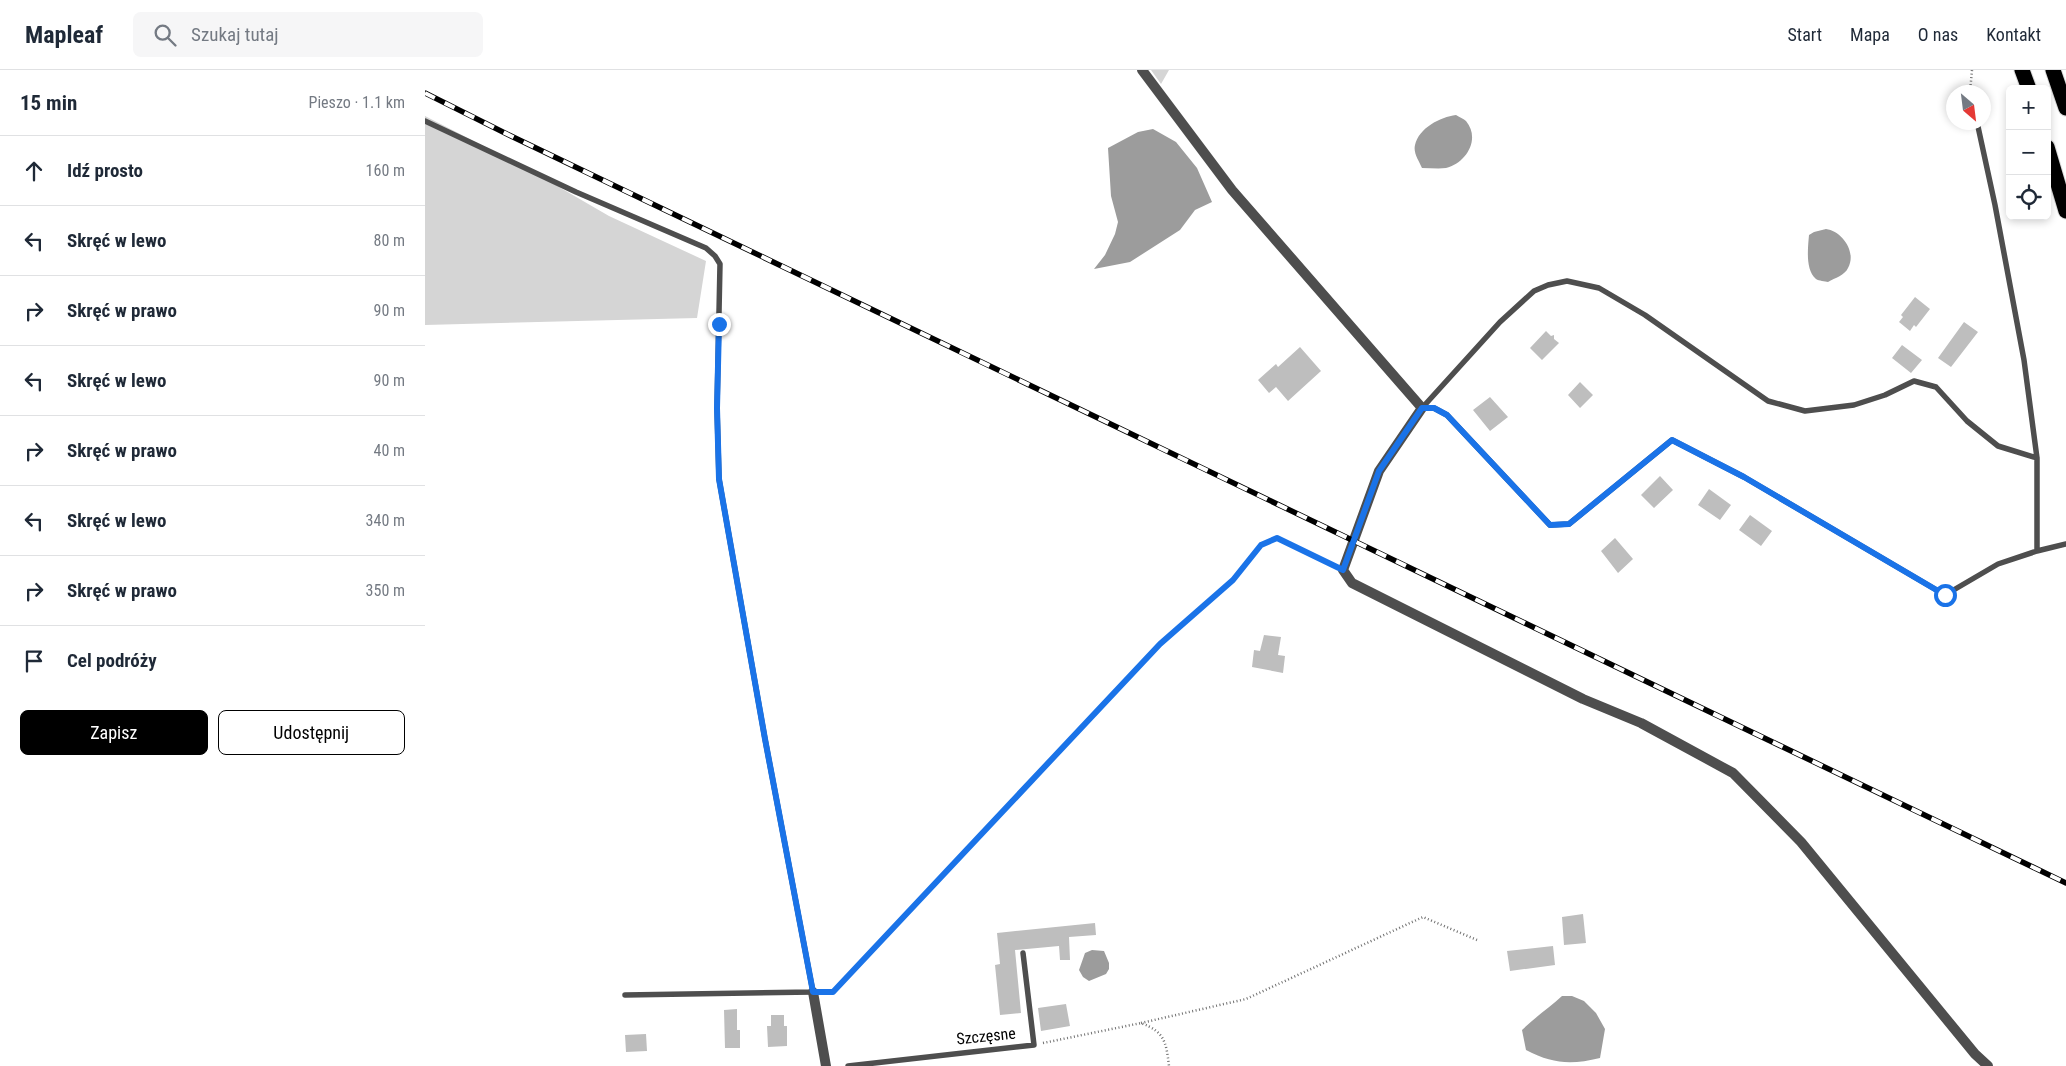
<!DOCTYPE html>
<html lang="pl">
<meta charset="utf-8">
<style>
:root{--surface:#fff;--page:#f6f6f7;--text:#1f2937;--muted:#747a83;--line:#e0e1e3;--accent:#000}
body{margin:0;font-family:"Roboto Condensed",sans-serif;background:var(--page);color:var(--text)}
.controls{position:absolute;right:15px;top:15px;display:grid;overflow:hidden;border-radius:8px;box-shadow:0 2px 8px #0003}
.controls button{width:45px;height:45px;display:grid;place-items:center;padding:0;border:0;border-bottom:1px solid var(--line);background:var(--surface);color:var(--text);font:25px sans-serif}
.compass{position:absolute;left:1521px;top:15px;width:45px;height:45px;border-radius:50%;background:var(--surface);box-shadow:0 2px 8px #0003;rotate:152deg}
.stop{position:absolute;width:15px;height:15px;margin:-11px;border:4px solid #1a73e8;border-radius:50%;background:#fff}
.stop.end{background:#1a73e8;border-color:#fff;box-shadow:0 1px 5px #0008}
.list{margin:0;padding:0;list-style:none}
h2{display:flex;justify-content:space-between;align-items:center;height:65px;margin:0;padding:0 20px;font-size:21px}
h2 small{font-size:16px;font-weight:400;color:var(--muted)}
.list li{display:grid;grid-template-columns:32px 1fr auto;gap:15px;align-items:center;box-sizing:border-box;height:70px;padding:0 20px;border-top:1px solid var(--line)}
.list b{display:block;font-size:19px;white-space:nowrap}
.list em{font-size:16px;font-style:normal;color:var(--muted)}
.actions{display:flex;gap:10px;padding:15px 20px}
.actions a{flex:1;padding:11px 0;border:1px solid var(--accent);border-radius:8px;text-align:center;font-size:18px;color:var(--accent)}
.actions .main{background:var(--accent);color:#fff}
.icon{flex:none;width:28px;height:28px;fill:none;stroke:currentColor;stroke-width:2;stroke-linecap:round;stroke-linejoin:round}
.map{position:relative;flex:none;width:1641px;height:996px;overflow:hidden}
header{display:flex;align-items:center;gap:30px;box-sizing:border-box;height:70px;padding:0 25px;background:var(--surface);border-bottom:1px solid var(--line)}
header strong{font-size:24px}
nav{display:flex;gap:28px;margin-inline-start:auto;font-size:18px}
.search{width:350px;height:45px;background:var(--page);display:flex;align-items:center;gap:12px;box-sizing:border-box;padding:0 18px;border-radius:8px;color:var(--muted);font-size:19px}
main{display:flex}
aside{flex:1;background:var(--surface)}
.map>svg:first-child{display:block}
.green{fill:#d5d5d5}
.water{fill:#9c9c9c}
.building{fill:#bebebe}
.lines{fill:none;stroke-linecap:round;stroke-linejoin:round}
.motorway-casing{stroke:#dbdbdb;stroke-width:17}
.path{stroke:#707070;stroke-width:2.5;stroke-dasharray:1 2.5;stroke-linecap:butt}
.service{stroke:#4e4e4e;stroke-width:5.5}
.minor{stroke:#4e4e4e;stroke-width:10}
.motorway{stroke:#000;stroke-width:15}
.rail-casing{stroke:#000;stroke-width:5.5}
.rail{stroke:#fff;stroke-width:4;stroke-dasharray:11;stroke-linecap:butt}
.route{stroke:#1a73e8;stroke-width:6}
.labels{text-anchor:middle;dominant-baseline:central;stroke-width:4;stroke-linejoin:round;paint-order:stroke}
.street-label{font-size:16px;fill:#000;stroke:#fff}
</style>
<header>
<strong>Mapleaf</strong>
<div class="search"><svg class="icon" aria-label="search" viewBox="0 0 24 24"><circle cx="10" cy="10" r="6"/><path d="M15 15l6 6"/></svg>Szukaj tutaj</div>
<nav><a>Start</a><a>Mapa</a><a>O nas</a><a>Kontakt</a></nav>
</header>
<main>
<aside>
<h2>15 min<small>Pieszo · 1.1 km</small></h2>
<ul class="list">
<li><svg class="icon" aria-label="ahead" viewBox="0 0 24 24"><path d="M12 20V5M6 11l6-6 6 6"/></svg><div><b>Idź prosto</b></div><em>160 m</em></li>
<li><svg class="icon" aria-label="left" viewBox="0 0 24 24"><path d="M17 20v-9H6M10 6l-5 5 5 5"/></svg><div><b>Skręć w lewo</b></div><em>80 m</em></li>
<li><svg class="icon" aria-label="right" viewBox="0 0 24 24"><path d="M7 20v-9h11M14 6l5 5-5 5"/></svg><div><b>Skręć w prawo</b></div><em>90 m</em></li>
<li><svg class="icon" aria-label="left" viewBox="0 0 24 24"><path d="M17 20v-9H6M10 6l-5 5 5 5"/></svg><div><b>Skręć w lewo</b></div><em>90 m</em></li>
<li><svg class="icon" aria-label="right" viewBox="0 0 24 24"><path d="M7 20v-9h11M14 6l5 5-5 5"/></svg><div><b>Skręć w prawo</b></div><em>40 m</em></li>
<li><svg class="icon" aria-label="left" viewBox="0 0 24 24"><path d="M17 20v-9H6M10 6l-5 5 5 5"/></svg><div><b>Skręć w lewo</b></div><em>340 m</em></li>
<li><svg class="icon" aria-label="right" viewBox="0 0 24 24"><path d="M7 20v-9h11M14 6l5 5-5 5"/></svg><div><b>Skręć w prawo</b></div><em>350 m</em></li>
<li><svg class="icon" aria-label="arrive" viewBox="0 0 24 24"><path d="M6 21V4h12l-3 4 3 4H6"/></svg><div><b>Cel podróży</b></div></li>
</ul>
<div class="actions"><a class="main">Zapisz</a><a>Udostępnij</a></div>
</aside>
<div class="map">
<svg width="1641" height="996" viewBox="0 0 1641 996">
<rect width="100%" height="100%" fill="#fff"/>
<path class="green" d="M726,0h18l-8,14z
M0,46l96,49 88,51 97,45 -9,57 -272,7z"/>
<path class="water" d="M1031,45c3,2 8,4 10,6 15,18 0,42 -20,47 -7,1 -16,0 -24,0 -3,-7 -9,-15 -7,-23 4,-17 25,-28 41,-30z
M728,59l23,13 21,26 15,34 -17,8 -15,20 -50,32 -36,7 11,-14 10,-21 3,-12 -7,-26 -3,-48 30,-16z
M1401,159c16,2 31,23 22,39 -3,7 -13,10 -20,14 -3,-1 -9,-1 -12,-3 -11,-9 -8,-32 -7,-44l5,-3z
M667,880l12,1 5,12v6l-3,5 -17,7 -6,-4 -4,-7 6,-17z
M1137,926h10l12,5 12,12 9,16 -5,29c-29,7 -47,6 -74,-8l-4,-20c12,-12 27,-22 40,-34z"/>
<path class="building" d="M1490,227l15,12 -14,18 -2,-2 -4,6 -11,-9 4,-5 -2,-2z
M1539,252l14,10 -27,35 -13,-9z
M1121,261l5,5 3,-1v4l5,4 -17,17 -12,-12z
M1477,275l20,15 -11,13 -19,-15z
M875,277l21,24 -33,30 -12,-14 -7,6 -11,-13 18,-16 2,3z
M1155,312l13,13 -13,13 -12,-13z
M1065,327l18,20 -18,14 -17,-21z
M1235,406l13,14 -19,18 -13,-13z
M1284,419l22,16 -11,15 -22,-15z
M1325,445l22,16 -11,15 -22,-16z
M1190,468l18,21 -15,14 -17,-22z
M839,565l17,2 -3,18 7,1 -2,17 -31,-6 2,-17 6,1z
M1158,844l3,29 -22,2 -2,-28z
M670,853l1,12 -27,2 1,23h-10l-1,-14 -44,4 6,63 -21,2 -5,-50 5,-1 -3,-31z
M1128,876l2,19 -45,6 -3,-20z
M641,934l4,22 -29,5 -3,-23z
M312,939v21h3v18h-15l-1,-38z
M346,945h13v11h3v20l-19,1 -1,-21h4z
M221,964l1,17 -21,1 -1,-17z"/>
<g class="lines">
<defs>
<path id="motorway" d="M1597,0l7,19
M1628,0l13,38
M1622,77l19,64"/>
</defs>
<use href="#motorway" class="motorway-casing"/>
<path class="path" d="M1545,22l2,-22
M398,922h9l328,-348 73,-64 28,-35 16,-7 56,27
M716,953l105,-24 177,-82 54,23
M618,973l98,-20c24,9 25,19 28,43"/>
<path class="service" d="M0,51l151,71 130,56 9,8 5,8 -3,144 2,71 46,260 48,253 -188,3
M1552,52l18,83 29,155 13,98v93
M997,338h12l13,7 103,110 19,-1 103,-84 72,37 201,118 53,-31 39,-13 29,-7
M997,338l78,-86 34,-31 14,-6 19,-4 32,7 46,27 123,86 37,10 49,-6 31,-10 29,-14 22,6 31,34 31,25 39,12
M423,996l186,-21 -11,-92"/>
<path class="minor" d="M717,0l90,120 190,218 -43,63 -36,99 9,13 231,116 58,24 92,50 68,69 174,212 13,12
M388,922l13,74"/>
<use href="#motorway" class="motorway"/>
<defs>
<path id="rail" d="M0,23l86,43 1555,747"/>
</defs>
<use href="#rail" class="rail-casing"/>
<use href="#rail" class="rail"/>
</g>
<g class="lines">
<path class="route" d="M294,254l-2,84 2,71 46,260 48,253h20l327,-348 73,-64 28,-35 16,-7 66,32 36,-99 43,-63h12l13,7 103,110 19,-1 103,-84 72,37 201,118"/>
</g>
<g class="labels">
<g class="street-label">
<text transform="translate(561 966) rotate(-6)">Szczęsne</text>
</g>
</g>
</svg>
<div class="controls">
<button>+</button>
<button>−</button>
<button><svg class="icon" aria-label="locate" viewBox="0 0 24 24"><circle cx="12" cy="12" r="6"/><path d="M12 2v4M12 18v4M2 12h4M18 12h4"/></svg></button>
</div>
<svg class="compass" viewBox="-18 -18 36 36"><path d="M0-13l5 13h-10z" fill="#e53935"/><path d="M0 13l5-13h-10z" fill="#747a83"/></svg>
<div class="stop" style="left:1520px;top:525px"></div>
<div class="stop end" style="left:294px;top:254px"></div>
</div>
</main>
